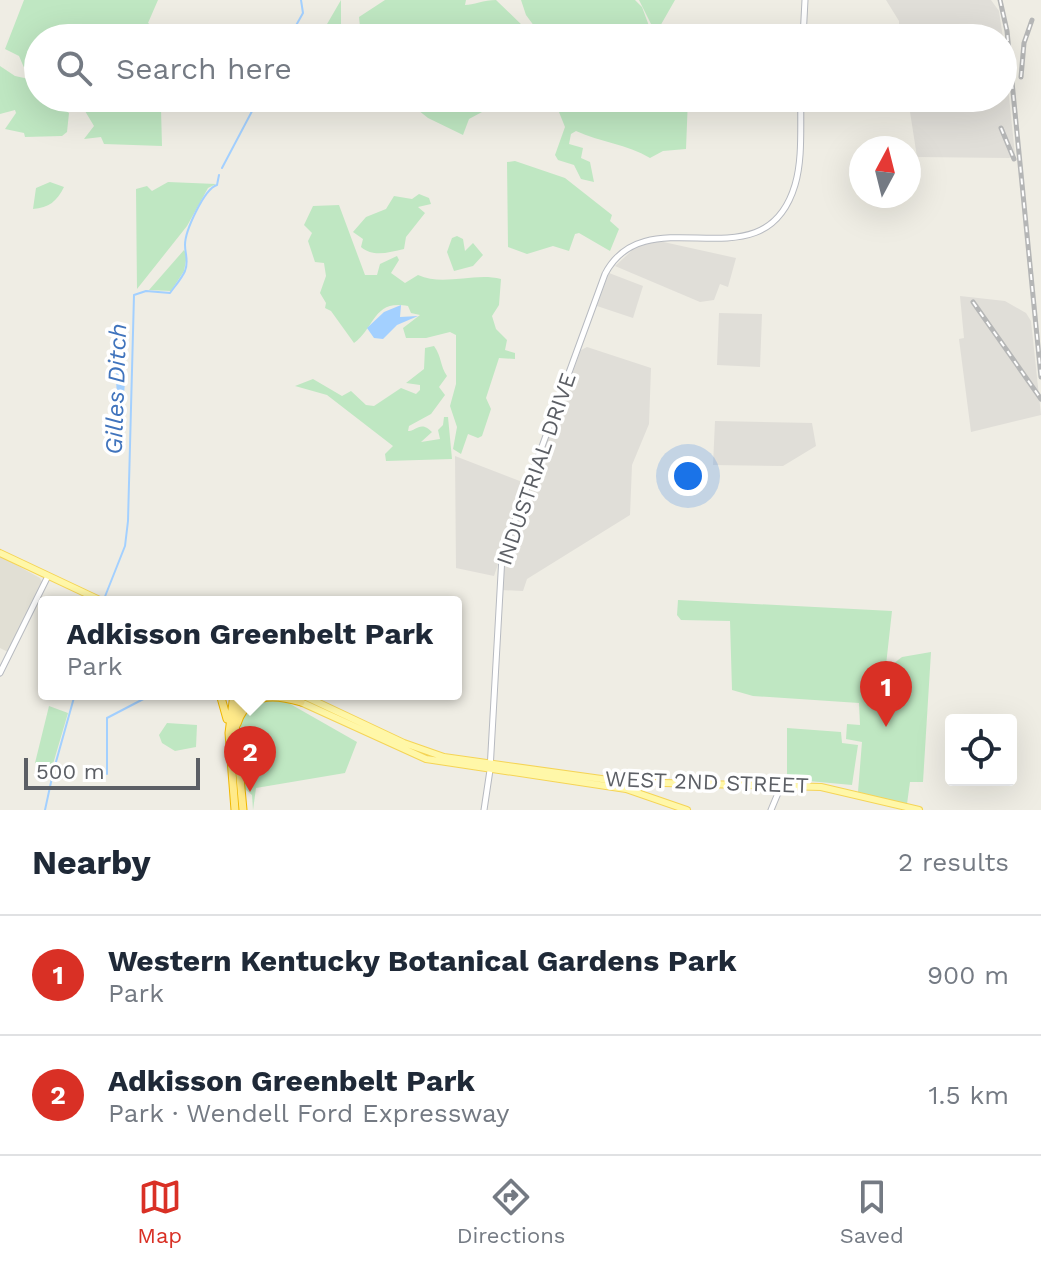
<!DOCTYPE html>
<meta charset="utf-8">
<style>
:root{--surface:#fff;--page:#f6f6f7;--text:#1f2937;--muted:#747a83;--line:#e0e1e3;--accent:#d93025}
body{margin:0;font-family:"Work Sans",sans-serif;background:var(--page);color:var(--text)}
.controls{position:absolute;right:24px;bottom:24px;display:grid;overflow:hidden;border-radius:8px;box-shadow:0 8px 32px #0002}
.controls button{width:72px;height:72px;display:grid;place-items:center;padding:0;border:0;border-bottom:2px solid var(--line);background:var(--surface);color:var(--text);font:40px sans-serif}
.compass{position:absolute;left:849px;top:136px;width:72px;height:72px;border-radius:50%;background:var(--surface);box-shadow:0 8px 32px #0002;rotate:7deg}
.scale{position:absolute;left:24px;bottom:20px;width:176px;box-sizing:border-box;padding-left:8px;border:4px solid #5c5f65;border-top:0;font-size:22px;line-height:28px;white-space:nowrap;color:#5c5f65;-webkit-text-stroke:6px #fff;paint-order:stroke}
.you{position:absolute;left:688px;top:476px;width:28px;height:28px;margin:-20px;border:6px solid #fff;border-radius:50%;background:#1a73e8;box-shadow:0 0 0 12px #1a73e833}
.badge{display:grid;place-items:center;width:52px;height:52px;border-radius:50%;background:var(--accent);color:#fff;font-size:26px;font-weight:700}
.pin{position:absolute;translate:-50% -66px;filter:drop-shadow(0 2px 4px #0008)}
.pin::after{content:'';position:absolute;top:42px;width:28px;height:24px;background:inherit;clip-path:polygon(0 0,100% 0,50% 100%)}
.popup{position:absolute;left:38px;top:596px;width:424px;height:104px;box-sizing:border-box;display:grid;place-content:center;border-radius:8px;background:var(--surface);filter:drop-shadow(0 2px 6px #0005);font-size:26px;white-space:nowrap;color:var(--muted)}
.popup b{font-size:30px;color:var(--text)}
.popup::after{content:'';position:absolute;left:50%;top:100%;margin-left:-16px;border:16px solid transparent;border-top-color:var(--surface)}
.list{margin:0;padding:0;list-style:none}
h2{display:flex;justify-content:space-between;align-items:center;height:104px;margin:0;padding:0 32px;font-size:34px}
h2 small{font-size:26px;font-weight:400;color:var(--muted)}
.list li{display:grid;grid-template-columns:52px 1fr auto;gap:24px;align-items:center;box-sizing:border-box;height:120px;padding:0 32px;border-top:2px solid var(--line)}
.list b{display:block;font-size:30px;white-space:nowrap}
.list p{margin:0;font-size:26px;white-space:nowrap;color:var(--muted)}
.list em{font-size:26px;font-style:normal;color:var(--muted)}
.icon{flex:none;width:44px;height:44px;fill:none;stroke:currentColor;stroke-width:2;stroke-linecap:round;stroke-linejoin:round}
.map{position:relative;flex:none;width:1041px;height:810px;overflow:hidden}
.search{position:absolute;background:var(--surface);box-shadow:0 8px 32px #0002;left:24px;right:24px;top:24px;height:88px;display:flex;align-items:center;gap:20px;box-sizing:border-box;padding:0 28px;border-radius:44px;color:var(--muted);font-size:30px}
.sheet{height:344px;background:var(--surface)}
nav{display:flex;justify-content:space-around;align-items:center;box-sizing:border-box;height:112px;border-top:2px solid var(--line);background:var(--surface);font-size:22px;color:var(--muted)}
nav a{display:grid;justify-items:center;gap:4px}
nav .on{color:var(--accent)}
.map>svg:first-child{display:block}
.industrial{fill:#e0ded8}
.education{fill:#e1dfd4}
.green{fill:#bfe7c2}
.water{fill:#a3d0ff}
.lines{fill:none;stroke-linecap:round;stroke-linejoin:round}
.stream{stroke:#a3d0ff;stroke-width:2}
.secondary-casing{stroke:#b7bac0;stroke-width:7}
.primary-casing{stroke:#f5d456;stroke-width:8}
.highway-casing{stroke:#f2b800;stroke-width:9}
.secondary{stroke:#fff;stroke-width:5}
.primary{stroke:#fff7a8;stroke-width:6}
.highway{stroke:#ffea8a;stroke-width:7}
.rail-casing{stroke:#b5b6b6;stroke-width:5}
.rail{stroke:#fff;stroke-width:2;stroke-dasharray:6;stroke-linecap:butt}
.labels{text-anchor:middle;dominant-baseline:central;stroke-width:7;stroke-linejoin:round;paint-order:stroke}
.street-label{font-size:22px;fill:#5c5f65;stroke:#fff}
.water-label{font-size:24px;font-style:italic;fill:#4074bd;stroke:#fff}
</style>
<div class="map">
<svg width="1041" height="810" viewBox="0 0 1041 810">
<rect width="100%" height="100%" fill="#efede4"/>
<path class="industrial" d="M886,0h105l8,11 4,27h-104v-17z
M1003,38l12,117 -6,3 -92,-1 -9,-58 95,-1z
M659,241l77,17 -8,29 -8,-3 -6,16 -14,2 -85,-36 23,-21z
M609,273l34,13 -10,32 -36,-12z
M960,296l45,5 21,12 5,8 10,94 -70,17 -12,-93 5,-1z
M719,313l43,1 -2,53 -43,-2z
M587,347l64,21 -2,56 -17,41 -2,50 -103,64 -4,12 -22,-1 6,-43 74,-197z
M715,421l97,2 4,23 -33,20 -70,-1z
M455,456l70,27 -31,93 -38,-8z"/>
<path class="education" d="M0,556l40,22 2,4 -34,70 -8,-4z"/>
<path class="green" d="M24,0h134l-10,23 19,14 -129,1v60h23v9l8,6 -2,19 -5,4 -37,1 -1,-4 -19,-4 11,-16 -1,-3 -15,4v-48l15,10 14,3 -10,-23 -14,-7z
M341,0v38h-13l-5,-7z
M385,0h81l-1,5c8,0 19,-5 31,-5l28,27 4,11h-167l-2,-21z
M521,0h114l7,7 10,27 -2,4h-107l-17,-23z
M639,0h36l-16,28 -5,2z
M85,98h105l-17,12 -12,-1 1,37 -58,-2 -3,-7 -17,2 10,-13 -12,-20z
M403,98h105l-39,21 -6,16 -35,-17z
M565,98h123l-2,51 -23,2 -13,7c-23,-14 -50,-16 -74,-27l-5,3 -2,10 14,4 -2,10 9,4 4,20 -13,-3 -7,-14 -16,-5 -3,-5 10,-28 -6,-15z
M515,161l50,17 47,37 -2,6 9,8 -9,22 -31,-18 -4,1 -6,17 -16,-5 -26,8 -19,-7 -1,-85z
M50,182l14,5c-7,14 -15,21 -31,22l3,-21z
M168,182l48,2 -8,4 -21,38 -50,63 -1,-100 11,-3 5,5z
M419,194l10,4 2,6 -13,3 7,6 -19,24 -2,12c-15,3 -30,9 -43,-2l2,-8 -10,-7 13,-15 20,-8 8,-13 18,3z
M339,205l26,70h12l3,-11 17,-8 2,4 -8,13 14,10 13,-8c26,12 55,-3 83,4l-2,26 -7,11 4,13 11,11 -2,10 10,3v6l-16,-1 -13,40 5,11 -9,27 -4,2 -10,-4 -7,20 -8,-5 4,-22 -7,-21 6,-22v-49l-6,-3 -24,6h-20l-3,-10 17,-13 -9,-2 -3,-7c-35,-7 -33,22 -54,37l-23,-32 -6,-3 1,-5 -6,-10 6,-17 -2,-13 -9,-1 -7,-21 4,-8 -8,-8 9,-19z
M457,236l6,3 2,12 8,-8 10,12 -10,11 -19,5 -7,-19 5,-14z
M184,250l3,5 -3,16 -13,20 -22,-1z
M434,346c8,11 6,20 13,30l-8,11 6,8 -14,19 -22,12 -1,5c8,0 13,-11 24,1l-11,10 19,-3 -2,-9 5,-5 1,-8h4l4,42 -66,2 -1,-7 8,-8 -66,-51 -32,-9 18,-7 29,17 9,-5 15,14 8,1 27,-18 15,6 4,-4v-5l-14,-2 18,-14 1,-21z
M678,600l214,11 -6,54 -5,8 21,-16 29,-5 -8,130h-13l-3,22 -49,-12 4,-50 -16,-3 1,-15 13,1 -1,-22 -106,-7 -21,-6 -2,-69 -49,-1 -4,-5z
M272,699l13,2 72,41 -12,31 -89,15 -3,22 -1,-15 -7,-6 -5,-63c4,-18 15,-22 32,-27z
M49,706l19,7 -15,51 -18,-1z
M167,723l30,2 -1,22 -21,4 -13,-8 -3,-8z
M787,728l54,4 1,11 16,2 -6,40 -65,-6z"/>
<path class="water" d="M401,305l-1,12 18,-1 -21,9 -14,14 -9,-1 -7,-10 17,-16z
M120,328c10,14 5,80 -2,97l-3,-72z"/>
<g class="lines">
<path class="stream" d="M289,38l14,-25 -2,-13
M222,168l37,-70
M104,599l21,-53 3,-25 6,-226 12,-4 24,2c5,-7 12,-15 15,-22 4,-10 0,-17 0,-26 0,-14 19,-56 32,-60l2,-10
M54,769l21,-75
M107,774v-56l46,-24
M45,810l8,-37"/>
<defs>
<path id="secondary" d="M803,38l2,-38
M0,673l48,-97
M484,810l6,-40 12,-214 103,-282c42,-81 159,15 190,-89 8,-27 5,-59 6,-87
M771,810l10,-24"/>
<path id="primary" d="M0,553l104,49
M283,694l143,65 200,30 61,21
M300,694l104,49 40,14 179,25 198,5 98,23"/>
<path id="highway" d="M220,694l7,25
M234,694l-5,39 6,77
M240,694l-5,28 8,88
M237,724c10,-32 37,-30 64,-22"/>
</defs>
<use href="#secondary" class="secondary-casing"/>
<use href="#primary" class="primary-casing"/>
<use href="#highway" class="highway-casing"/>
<use href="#secondary" class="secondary"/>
<use href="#primary" class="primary"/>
<use href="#highway" class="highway"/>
<defs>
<path id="rail" d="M1000,0l7,31 34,346
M1021,77l3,-34 8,-23
M1001,128l13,31
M973,302l68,97"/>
</defs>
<use href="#rail" class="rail-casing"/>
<use href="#rail" class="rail"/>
</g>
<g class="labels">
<g class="street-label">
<text transform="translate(536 469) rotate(-71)">INDUSTRIAL DRIVE</text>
<text transform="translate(707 782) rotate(2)">WEST 2ND STREET</text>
</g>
<g class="water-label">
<text transform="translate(116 389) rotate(-88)">Gilles Ditch</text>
</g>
</g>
</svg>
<div class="controls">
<button><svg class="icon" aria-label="locate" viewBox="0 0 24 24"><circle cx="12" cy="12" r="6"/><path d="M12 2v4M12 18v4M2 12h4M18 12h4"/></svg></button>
</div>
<svg class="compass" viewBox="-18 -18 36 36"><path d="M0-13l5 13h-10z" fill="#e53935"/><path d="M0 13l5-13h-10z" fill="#747a83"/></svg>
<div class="scale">500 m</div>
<div class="you"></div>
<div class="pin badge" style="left:886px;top:727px">1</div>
<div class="pin badge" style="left:250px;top:792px">2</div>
<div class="popup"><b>Adkisson Greenbelt Park</b>Park</div>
<div class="search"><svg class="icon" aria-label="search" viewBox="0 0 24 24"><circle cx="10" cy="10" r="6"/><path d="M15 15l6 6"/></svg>Search here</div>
</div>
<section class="sheet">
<h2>Nearby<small>2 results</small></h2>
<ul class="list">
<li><span class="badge">1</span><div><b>Western Kentucky Botanical Gardens Park</b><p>Park</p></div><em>900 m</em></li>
<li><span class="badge">2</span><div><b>Adkisson Greenbelt Park</b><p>Park · Wendell Ford Expressway</p></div><em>1.5 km</em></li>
</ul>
</section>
<nav>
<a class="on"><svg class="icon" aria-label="map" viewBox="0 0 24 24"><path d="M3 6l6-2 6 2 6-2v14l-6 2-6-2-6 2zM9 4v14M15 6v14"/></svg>Map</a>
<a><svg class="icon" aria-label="directions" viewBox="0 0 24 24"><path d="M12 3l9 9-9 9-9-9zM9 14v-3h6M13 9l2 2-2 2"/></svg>Directions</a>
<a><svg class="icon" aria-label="saved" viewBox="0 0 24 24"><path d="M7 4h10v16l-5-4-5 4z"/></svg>Saved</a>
</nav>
